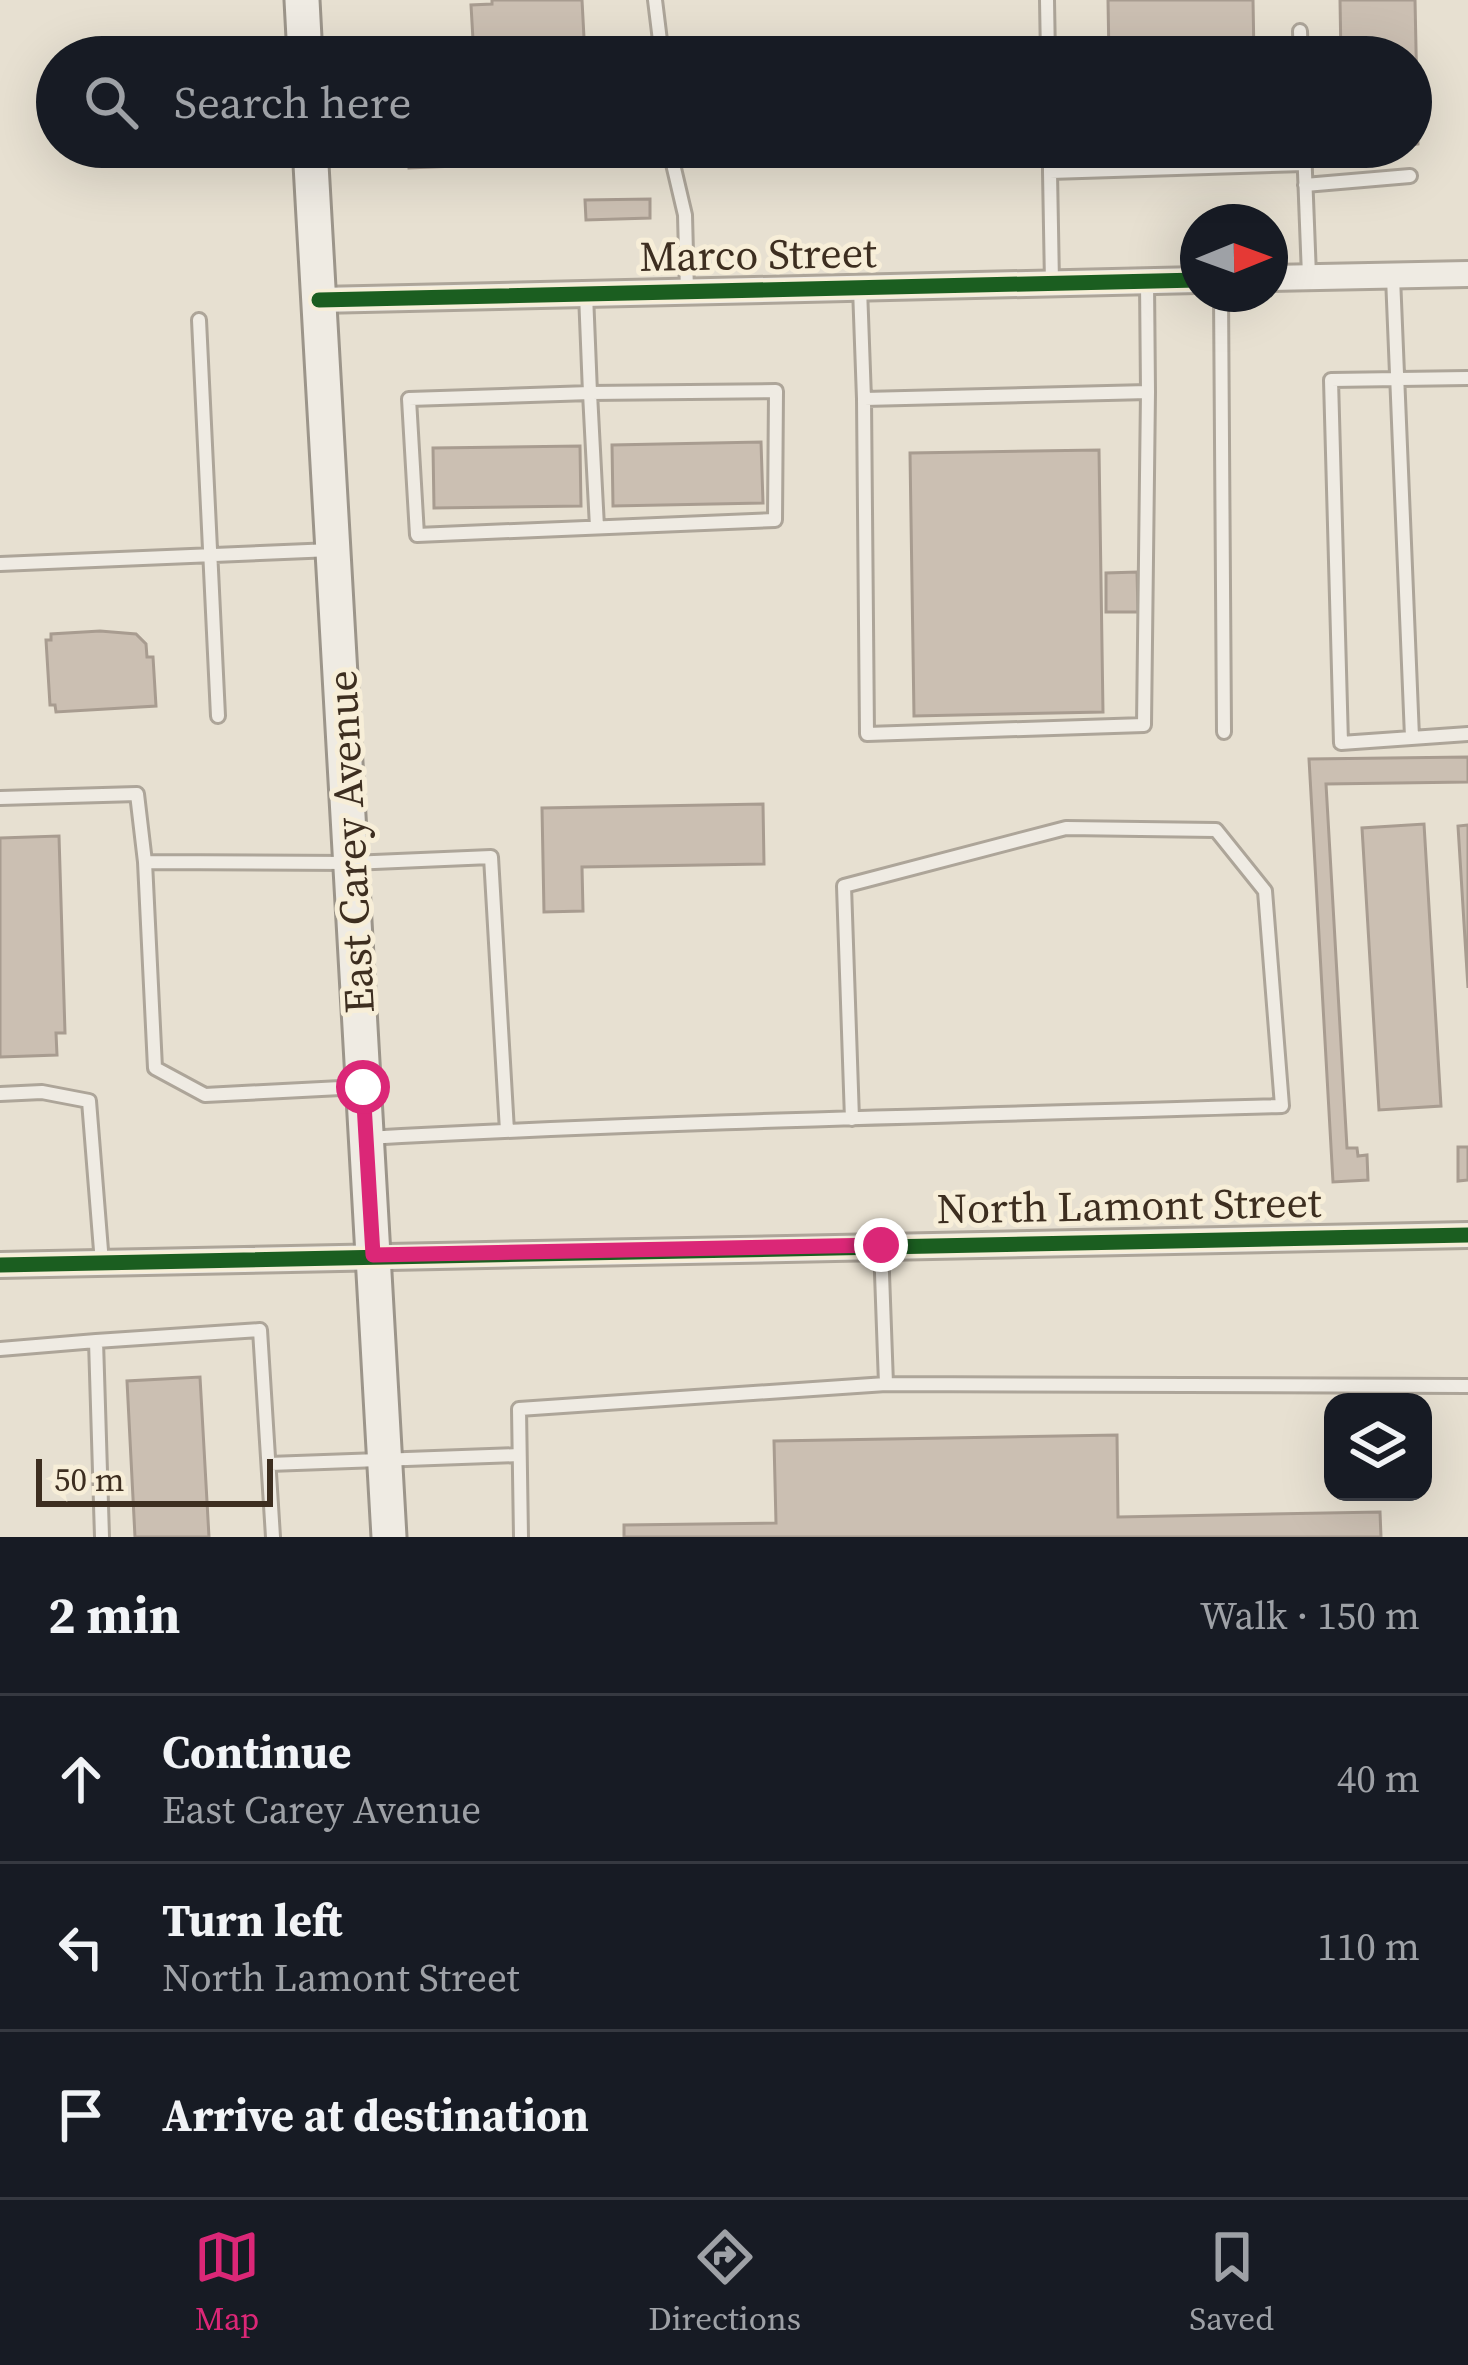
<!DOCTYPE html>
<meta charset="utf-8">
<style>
:root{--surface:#171b24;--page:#20242c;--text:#f1f3f6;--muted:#9ea1a6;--line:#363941;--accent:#db2777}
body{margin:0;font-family:"Source Serif 4",serif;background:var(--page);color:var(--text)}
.controls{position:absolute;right:36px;bottom:36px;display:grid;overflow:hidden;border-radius:24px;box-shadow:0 12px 48px #0002}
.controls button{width:108px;height:108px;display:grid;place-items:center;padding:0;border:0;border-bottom:3px solid var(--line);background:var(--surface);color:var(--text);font:60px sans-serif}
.compass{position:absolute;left:1180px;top:204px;width:108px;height:108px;border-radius:50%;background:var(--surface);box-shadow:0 12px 48px #0002;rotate:89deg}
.scale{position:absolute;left:36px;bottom:30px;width:237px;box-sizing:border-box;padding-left:12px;border:6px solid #3d2e20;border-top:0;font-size:33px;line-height:42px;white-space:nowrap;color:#3d2e20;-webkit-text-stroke:9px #f7eed8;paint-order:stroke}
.stop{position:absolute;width:36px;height:36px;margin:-27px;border:9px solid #db2777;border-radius:50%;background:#fff}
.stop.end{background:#db2777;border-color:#fff;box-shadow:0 3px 12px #0008}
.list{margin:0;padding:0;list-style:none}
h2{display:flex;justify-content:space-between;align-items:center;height:156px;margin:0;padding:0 48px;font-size:51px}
h2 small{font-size:39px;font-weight:400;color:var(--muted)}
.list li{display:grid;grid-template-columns:78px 1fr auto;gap:36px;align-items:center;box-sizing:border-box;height:168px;padding:0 48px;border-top:3px solid var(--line)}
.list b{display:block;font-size:45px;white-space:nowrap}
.list p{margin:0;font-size:39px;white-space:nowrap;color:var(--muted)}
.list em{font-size:39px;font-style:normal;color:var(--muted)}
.icon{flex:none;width:66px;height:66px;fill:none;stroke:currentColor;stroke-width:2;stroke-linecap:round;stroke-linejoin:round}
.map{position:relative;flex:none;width:1468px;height:1537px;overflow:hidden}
.search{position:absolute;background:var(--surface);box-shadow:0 12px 48px #0002;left:36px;right:36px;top:36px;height:132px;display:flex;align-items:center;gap:30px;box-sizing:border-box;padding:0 42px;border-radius:66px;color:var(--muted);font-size:45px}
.sheet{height:660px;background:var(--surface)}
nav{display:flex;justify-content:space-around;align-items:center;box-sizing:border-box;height:168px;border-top:3px solid var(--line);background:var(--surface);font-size:33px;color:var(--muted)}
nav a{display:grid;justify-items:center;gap:6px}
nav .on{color:var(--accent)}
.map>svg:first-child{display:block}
.building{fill:#cbbfb2;stroke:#a89c90;stroke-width:3}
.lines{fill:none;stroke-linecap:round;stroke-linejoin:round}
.service-casing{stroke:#ada599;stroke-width:18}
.minor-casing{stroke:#ada599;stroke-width:30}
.secondary-casing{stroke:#9c958a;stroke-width:39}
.service{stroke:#efebe3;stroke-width:12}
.minor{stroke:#efebe3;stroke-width:24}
.secondary{stroke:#efebe3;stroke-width:33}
.cycleway-casing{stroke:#f7eed8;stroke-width:22}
.cycleway{stroke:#1b5e20;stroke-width:15}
.route{stroke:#db2777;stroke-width:15}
.labels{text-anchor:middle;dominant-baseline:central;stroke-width:10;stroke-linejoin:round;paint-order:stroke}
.street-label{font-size:42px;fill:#3d2e20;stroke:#f7eed8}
</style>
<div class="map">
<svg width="1468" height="1537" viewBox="0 0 1468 1537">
<rect width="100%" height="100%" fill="#e7e0d1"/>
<path class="building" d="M492,0h90l3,57h-111l-3,-52 21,-1z
M1108,0h145l1,57h-145z
M1340,0h75l3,144 -7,1v-88h-70z
M408,147h71l1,18 -71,3z
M650,199v19l-64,2 -1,-20z
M761,442l2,61 -150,3 -1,-61z
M580,446l1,60 -147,2 -1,-60z
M1099,450l4,262 -189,4 -4,-263z
M1137,572l1,40h-32v-39z
M100,631l36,3 10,10 1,13h6l3,49 -100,6 -1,-7h-5l-4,-65h5v-6z
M1468,757v25l-142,2 21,364h10l1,8 9,-1 1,25 -35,2 -24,-423z
M763,804l1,60 -182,3 1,44 -39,1 -2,-104z
M1424,824l17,282 -62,4 -17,-282z
M1468,825v163l-10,-162z
M59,836l6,197h-9l1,22 -57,2v-219z
M1458,1147h10v33l-10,1z
M200,1377l9,160h-74l-8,-156z
M1117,1435l1,82 262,-5 1,25h-757v-12l152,-2 -2,-82z"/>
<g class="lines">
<defs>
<path id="service" d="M655,0l7,57
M1047,0l1,57
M1300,31l1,26
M669,147l16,68 2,77
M1050,147v25l254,-8
M1304,147l5,129
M1050,172l2,111
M1305,185l105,-9
M1393,277l19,460
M860,288l4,111 284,-7 -1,-110
M586,294l4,99 186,-2 -1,129 -358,15 -8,-136 181,-6 7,134
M1221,294l3,438
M199,320l19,396
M1468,378l-137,2 10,363 127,-9
M864,399l3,335 277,-9 4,-333
M0,564l332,-14
M0,798l137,-4 8,68 206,1 140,-6 16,274
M145,862l10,206 50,27 155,-8
M0,1094l42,-2 47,9 13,162
M367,1138c305,-17 610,-23 915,-32l-17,-215 -49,-61 -150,-2 -222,58 8,233
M881,1246l5,138 582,2
M0,1349l96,-8
M269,1464l250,-9
M102,1537l-6,-196 164,-11 13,207
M521,1537l-2,-128 367,-25"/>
<path id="minor" d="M1270,278l198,-4
M319,300l879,-20
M0,1265l1468,-30"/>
<path id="secondary" d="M302,0l3,57
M310,147l79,1390"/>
</defs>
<use href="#service" class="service-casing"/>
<use href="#minor" class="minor-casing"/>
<use href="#secondary" class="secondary-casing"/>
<use href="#service" class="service"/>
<use href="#minor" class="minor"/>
<use href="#secondary" class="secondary"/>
<defs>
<path id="cycleway" d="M319,300l879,-20
M0,1265l1468,-30"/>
</defs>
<use href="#cycleway" class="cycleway-casing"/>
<use href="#cycleway" class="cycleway"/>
</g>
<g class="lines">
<path class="route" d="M363,1087l10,168 508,-10"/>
</g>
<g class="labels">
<g class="street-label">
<text transform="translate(758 254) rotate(-1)">Marco Street</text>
<text transform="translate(350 842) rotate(-93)">East Carey Avenue</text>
<text transform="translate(1129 1205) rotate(-1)">North Lamont Street</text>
</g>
</g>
</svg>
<div class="controls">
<button><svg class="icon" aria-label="layers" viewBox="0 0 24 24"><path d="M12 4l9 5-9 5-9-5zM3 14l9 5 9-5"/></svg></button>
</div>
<svg class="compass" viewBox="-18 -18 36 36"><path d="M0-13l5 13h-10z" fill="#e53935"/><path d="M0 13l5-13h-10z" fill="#9ea1a6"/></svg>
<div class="scale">50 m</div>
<div class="stop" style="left:363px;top:1087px"></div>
<div class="stop end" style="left:881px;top:1245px"></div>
<div class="search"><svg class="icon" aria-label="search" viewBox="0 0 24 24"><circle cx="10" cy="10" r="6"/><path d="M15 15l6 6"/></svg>Search here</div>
</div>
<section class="sheet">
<h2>2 min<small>Walk · 150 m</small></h2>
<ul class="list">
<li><svg class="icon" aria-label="ahead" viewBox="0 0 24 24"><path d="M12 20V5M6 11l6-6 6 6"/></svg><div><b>Continue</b><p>East Carey Avenue</p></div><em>40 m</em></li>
<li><svg class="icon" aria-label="left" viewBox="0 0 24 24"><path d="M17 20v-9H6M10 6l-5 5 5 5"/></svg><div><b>Turn left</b><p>North Lamont Street</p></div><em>110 m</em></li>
<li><svg class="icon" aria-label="arrive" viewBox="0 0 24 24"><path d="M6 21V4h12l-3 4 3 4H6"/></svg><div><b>Arrive at destination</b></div></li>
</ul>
</section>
<nav>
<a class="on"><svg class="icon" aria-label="map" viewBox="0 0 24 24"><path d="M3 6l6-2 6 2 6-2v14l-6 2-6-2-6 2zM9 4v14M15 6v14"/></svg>Map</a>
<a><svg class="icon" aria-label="directions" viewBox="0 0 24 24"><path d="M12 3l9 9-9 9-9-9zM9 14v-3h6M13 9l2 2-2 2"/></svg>Directions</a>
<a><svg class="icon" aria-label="saved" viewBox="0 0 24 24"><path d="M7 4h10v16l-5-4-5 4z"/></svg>Saved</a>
</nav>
